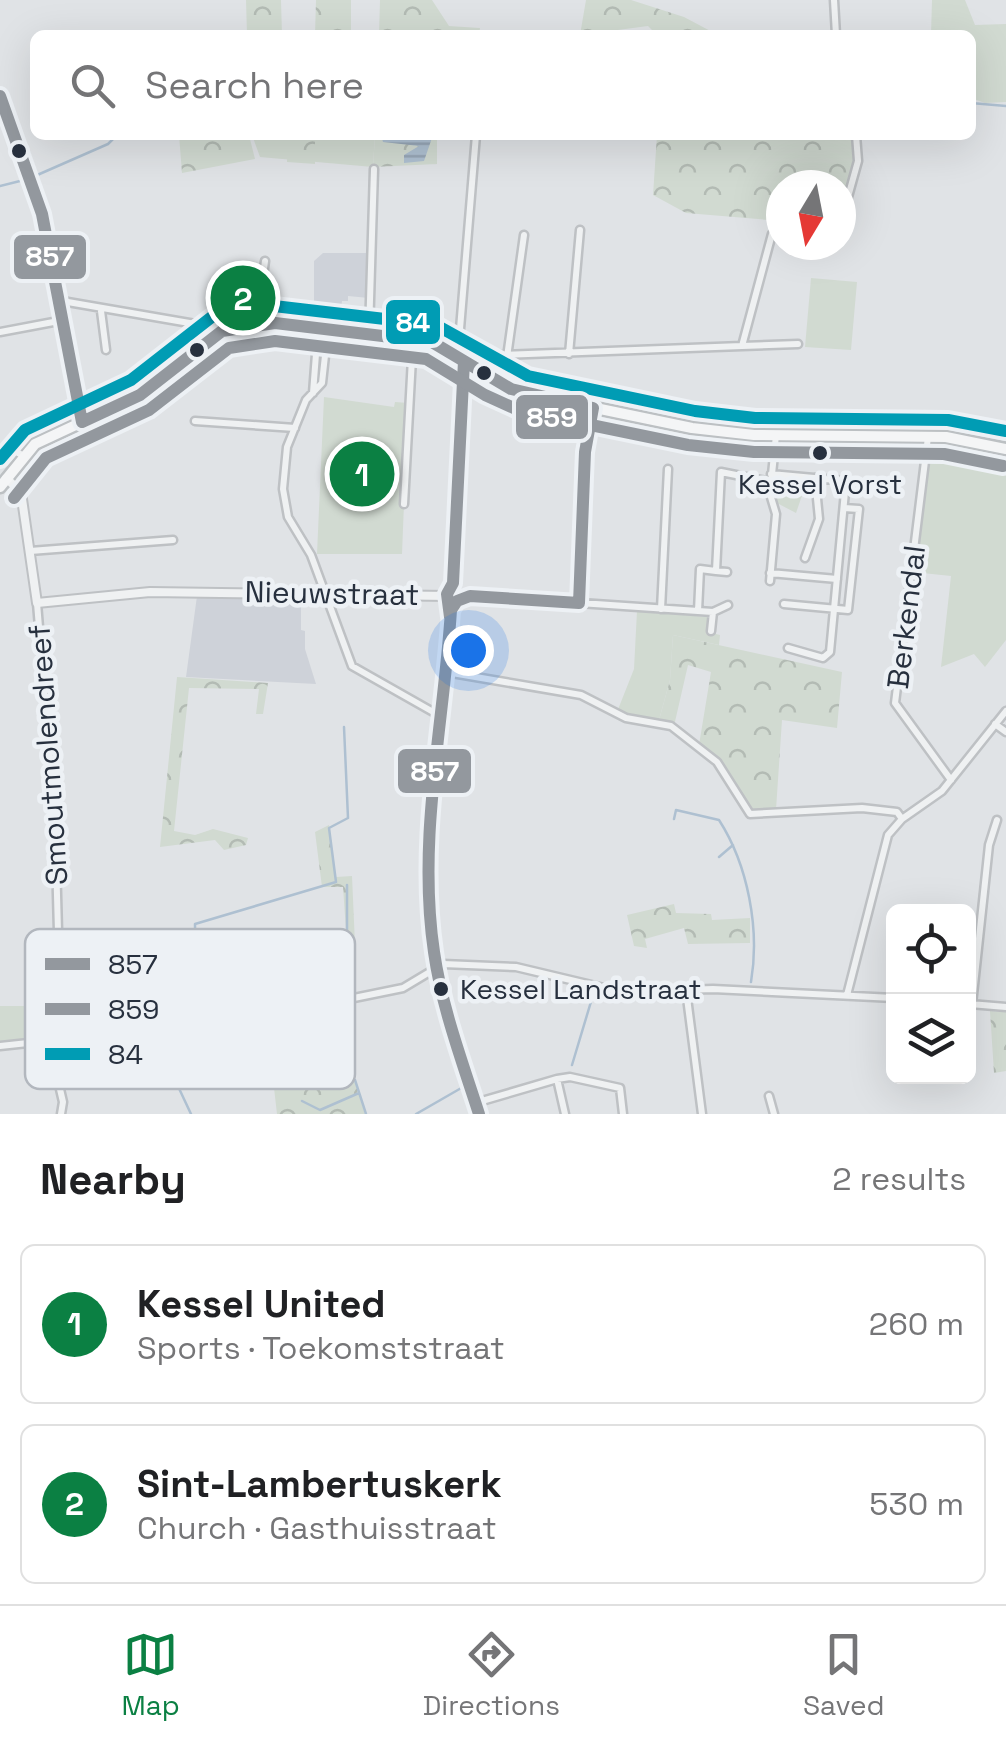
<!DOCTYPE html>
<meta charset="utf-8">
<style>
:root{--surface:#fff;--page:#f2f2f2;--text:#202124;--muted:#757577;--line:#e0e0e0;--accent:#0b8043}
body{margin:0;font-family:"Space Grotesk",sans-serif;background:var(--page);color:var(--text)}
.controls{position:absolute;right:30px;bottom:30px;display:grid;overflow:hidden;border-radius:15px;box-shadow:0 10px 40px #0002}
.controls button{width:90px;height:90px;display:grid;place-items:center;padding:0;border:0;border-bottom:2px solid var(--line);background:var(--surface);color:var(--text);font:50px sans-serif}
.compass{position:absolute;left:766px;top:170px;width:90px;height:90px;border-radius:50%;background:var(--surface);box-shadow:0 10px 40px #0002;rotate:190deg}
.you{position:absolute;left:468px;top:650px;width:35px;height:35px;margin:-25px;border:8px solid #fff;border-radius:50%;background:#1a73e8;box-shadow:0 0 0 15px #1a73e833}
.badge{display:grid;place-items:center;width:65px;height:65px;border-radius:50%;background:var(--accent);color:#fff;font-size:32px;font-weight:700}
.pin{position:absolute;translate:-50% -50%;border:5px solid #fff;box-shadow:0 2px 10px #0006}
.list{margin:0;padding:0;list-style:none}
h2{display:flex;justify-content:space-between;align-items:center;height:130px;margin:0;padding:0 40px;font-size:42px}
h2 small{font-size:32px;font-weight:400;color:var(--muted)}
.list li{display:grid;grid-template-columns:65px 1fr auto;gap:30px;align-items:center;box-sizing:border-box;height:160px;margin:0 20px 20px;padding:0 20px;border:2px solid var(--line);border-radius:15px}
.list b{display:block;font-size:38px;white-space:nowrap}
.list p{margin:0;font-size:32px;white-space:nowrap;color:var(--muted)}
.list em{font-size:32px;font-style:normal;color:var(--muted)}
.icon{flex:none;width:55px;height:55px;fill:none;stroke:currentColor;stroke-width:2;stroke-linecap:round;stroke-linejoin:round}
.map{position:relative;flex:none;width:1006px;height:1114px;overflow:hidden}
.search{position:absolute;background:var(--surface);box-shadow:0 10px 40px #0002;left:30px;right:30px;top:30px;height:110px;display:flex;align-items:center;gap:25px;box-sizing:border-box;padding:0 35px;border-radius:15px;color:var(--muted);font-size:38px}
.sheet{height:490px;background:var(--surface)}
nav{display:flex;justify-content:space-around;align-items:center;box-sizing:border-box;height:140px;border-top:2px solid var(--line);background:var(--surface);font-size:28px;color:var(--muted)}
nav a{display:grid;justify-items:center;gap:5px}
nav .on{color:var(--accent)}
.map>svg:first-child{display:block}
.built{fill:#ced2d9}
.grass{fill:#d1dad1}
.forest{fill:url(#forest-crowns)}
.water{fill:url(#water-rules)}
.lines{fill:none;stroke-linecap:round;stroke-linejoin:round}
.stream{stroke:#aec0d1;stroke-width:2.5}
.minor-casing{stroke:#bec1c4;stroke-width:11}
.tertiary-casing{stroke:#bec1c4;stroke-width:12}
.primary-casing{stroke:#bcc0c3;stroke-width:15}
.minor{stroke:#eff1f2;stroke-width:6}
.tertiary{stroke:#eff1f2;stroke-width:8}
.primary{stroke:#f4f5f6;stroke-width:10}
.bus-1-casing{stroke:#edf1f5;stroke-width:20}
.bus-2-casing{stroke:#edf1f5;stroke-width:20}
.bus-3-casing{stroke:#edf1f5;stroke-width:20}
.bus-1{stroke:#93989e;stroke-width:12}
.bus-2{stroke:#93989e;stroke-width:12}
.bus-3{stroke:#009cb4;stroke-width:12}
.bus-dot{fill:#27303e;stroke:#edf1f5;stroke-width:4}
.labels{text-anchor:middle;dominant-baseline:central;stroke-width:9;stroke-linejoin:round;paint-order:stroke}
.bus-label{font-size:28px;fill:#27303e;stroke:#edf1f5}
.street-label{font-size:30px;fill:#27303e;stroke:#edf1f5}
.key{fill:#edf1f5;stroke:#b2b7be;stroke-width:2.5}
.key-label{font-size:28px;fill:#27303e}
.line-badge{stroke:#edf1f5;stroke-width:4}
.badge-label{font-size:28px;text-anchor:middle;font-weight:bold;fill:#fff}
</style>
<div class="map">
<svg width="1006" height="1114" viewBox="0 0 1006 1114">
<defs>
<pattern id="forest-crowns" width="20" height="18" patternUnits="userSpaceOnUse" patternTransform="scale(2.5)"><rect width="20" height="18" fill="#d1dad1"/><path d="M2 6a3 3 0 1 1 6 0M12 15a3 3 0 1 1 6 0" fill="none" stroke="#b3bbb4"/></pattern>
<pattern id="water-rules" width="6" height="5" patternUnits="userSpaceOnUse" patternTransform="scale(2.5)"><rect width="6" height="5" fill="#aec0d1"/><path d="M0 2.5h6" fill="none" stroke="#96a5b4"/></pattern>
</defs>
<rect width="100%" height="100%" fill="#e0e3e6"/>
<path class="built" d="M323,253h47l-1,45 -21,-2v5h-6l-3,24 -25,-3v-61z
M301,595v35l4,1v18l11,35 -130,-7 11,-81z"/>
<path class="grass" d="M932,0h33l10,25 31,-1v78l-21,1 -14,-5v-63h-40z
M252,135h123l-2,32 -113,-10z
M811,278l46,4 -6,68 -46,-3z
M324,397l70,10 1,-5 13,1 -6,151h-85z
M931,441l75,17v182l-21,27 -11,-13 -33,13 10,-91 -38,-4z
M637,611l71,6v15l12,3 -1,10 -46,-10 -3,45 -11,40 -42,-8 17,-43z"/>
<path class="forest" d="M246,0h35l1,35h-35z
M316,0h35v35h-36z
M380,0h52l17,26 31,2 -1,7h-100z
M586,0h45l53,17 34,18h-61l-9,-9 -68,9z
M179,135h70l6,24 -73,14z
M288,135h27v29l-28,-2z
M375,135h62v29l-64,3z
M657,135h195l4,27 -15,50v-27h-60v36l-95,-8 -33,-18z
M776,478l31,3 -11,32 -21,-11z
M673,635l169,37 -5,56 -55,-8 -6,90h-27l-26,-44 -24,-21 12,-73 -23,-7 -14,61 -15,-6 11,-40z
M177,677l91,6 -5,31h-7l3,-25 -70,-1 -15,143 21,4 18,-6 35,9 -2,7 -22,5 -9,-10 -55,7z
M329,825l7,52 16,-1 3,68 -8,1 -4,-58h-21l-7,-55z
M674,904l2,9 35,1 1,6 38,-2v25l-62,1 -4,-16 -39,11 2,9 -13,-2 -7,-31z
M0,1006h55l1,32 -56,4z
M990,1011l16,1v59l-12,2z
M345,1052l20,62h-88l-3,-26z"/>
<path class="water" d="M381,135h52l-9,26 -20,2v-8l15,-9 -36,-4z"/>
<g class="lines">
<path class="stream" d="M971,103l35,3
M35,176l73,-32 9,-9
M0,186l28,-7
M674,819l2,-9 43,10c29,45 41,109 32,162
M719,857l14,-12
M195,976l77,-8
M303,1004l-8,-47 52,-11v-61
M251,1015l32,-6
M221,1019l-25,2 -1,-97 141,-42 -7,-54 19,-10 -4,-91
M162,1023l30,-2
M164,1032l12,50 15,32
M572,1065l21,-70
M355,1080l11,34
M302,1101l18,9 39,-17
M416,1114l47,-27"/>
<defs>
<path id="minor" d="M834,0l2,35
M841,222l17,-61 -2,-26
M265,261l-3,22 5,40
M62,301l139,24 17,8
M101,311l5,39
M328,328l-6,55 -16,17 -19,47 -4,42 5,28 23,38 41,111 90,51
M0,332l64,-12
M369,333l5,-164
M742,346l56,-2
M449,349l11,-20 16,-194
M569,354l11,-124
M507,357l17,-122
M313,393l4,-52 9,-1
M195,421l100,7
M928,437l-33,266 56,77
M0,450l11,-1 11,6
M771,474l75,7 -16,171 -7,6 -35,-10
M404,504l9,-164
M30,551l143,-11
M805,558l14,-39 -4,-41
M716,571l11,1
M770,573l67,6
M770,581l6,-67 -6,-20 6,-59
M37,603l18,219 6,219
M579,603l6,-151 8,-44
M784,604l64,6 11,-101 -15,-1
M728,605l-15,7 -266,-18 6,-11 7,-212 11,-15 271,-10 30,-112 9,-6
M661,609l7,-140
M451,610l17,-14
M698,611l2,-42 16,2 5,-99 50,10
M711,631l2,-19
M446,672l135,23 45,23 45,8 46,36 33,52 112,-6 35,4 5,7
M995,724l11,8
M686,990l16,124
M847,995l41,-160 14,-16 40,-28 64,-80
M970,1004l36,3
M972,1004l17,-159 8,-25
M49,1042l14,60 -2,12
M0,1046l251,-27 152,-31 40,-24 73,3 105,25 92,-3 181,9
M557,1079l13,-2 50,11 3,26
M769,1096l5,18
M475,1103l82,-24 8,35"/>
<path id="tertiary" d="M0,96c50,98 59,220 82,326
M6,478l15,14 16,111 113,-11 299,4 -20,286c1,82 26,155 50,232"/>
<path id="primary" d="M0,487l35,-43 105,-49 82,-64 53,-8 157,19 61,38 30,13 169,35 62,7 192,2 60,12"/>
</defs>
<use href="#minor" class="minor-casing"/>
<use href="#tertiary" class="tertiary-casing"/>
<use href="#primary" class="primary-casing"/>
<use href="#minor" class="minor"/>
<use href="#tertiary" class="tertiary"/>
<use href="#primary" class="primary"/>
<defs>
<path id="bus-1" d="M0,96l42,118 40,208
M82,422l58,-27 82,-64 53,-8 157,19 79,47 82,19 -8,44 -6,151 -109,-7 -13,5 -6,9c-7,113 -34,229 -17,342 8,56 28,109 45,162
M450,617l-3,-23 6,-11 11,-222"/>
<path id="bus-2" d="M14,498l32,-40 103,-48 80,-62 46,-7 151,18 59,36 33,15 170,35 66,7 190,2 59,12"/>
<path id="bus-3" d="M0,459l25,-29 106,-50 82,-64 61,-10 162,19 92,51 167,35 60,7 193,2 58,11"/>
</defs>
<use href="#bus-1" class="bus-1-casing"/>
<use href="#bus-2" class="bus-2-casing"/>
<use href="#bus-3" class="bus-3-casing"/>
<use href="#bus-1" class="bus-1"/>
<use href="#bus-2" class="bus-2"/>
<use href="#bus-3" class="bus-3"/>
</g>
<g class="bus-dot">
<circle cx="19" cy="151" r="9"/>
<circle cx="197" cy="350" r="9"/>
<circle cx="484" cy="373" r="9"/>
<circle cx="820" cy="453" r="9"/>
<circle cx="441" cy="989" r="9"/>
</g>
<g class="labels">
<g class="bus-label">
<text x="820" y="484">Kessel Vorst</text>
<text x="460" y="989" text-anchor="start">Kessel Landstraat</text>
</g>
<g class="street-label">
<text transform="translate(332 593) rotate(1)">Nieuwstraat</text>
<text transform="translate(906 617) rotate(-83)">Berkendal</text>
<text transform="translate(48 755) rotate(-94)">Smoutmolendreef</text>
</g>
</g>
<rect x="25" y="929" width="330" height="160" rx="15" class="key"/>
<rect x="45" y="958" width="45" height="12" fill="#93989e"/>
<rect x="45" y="1003" width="45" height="12" fill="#93989e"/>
<rect x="45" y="1048" width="45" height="12" fill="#009cb4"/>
<g class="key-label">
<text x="108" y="974">857</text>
<text x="108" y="1019">859</text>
<text x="108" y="1064">84</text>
</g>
<g class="line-badge">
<rect x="12" y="233" width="76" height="48" rx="10" fill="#93989e"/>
<rect x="384" y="298" width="58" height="48" rx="10" fill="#009cb4"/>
<rect x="514" y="393" width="76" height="48" rx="10" fill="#93989e"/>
<rect x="396" y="747" width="77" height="48" rx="10" fill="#93989e"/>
</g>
<g class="badge-label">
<text x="50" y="266">857</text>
<text x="413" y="332">84</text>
<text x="552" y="427">859</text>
<text x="435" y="781">857</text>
</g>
</svg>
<div class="controls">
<button><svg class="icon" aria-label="locate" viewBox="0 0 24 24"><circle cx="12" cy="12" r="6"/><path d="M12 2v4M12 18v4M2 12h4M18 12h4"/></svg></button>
<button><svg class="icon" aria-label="layers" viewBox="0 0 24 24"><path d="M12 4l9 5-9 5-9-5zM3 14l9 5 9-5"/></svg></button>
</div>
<svg class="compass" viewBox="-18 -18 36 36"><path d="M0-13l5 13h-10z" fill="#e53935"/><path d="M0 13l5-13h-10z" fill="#757577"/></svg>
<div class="you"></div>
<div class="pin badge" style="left:362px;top:474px">1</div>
<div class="pin badge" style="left:243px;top:298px">2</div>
<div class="search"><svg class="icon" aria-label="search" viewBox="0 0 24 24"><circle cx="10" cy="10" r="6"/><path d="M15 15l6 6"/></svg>Search here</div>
</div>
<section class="sheet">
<h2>Nearby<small>2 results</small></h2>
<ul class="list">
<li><span class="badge">1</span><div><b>Kessel United</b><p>Sports · Toekomststraat</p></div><em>260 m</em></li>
<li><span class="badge">2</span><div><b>Sint-Lambertuskerk</b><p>Church · Gasthuisstraat</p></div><em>530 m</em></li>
</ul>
</section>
<nav>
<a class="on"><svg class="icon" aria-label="map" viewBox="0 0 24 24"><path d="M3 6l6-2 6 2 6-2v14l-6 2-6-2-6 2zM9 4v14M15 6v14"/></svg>Map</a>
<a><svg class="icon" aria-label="directions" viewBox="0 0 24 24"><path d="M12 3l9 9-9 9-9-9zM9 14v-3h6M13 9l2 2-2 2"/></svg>Directions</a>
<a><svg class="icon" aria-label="saved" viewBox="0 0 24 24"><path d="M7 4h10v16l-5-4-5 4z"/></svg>Saved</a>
</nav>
